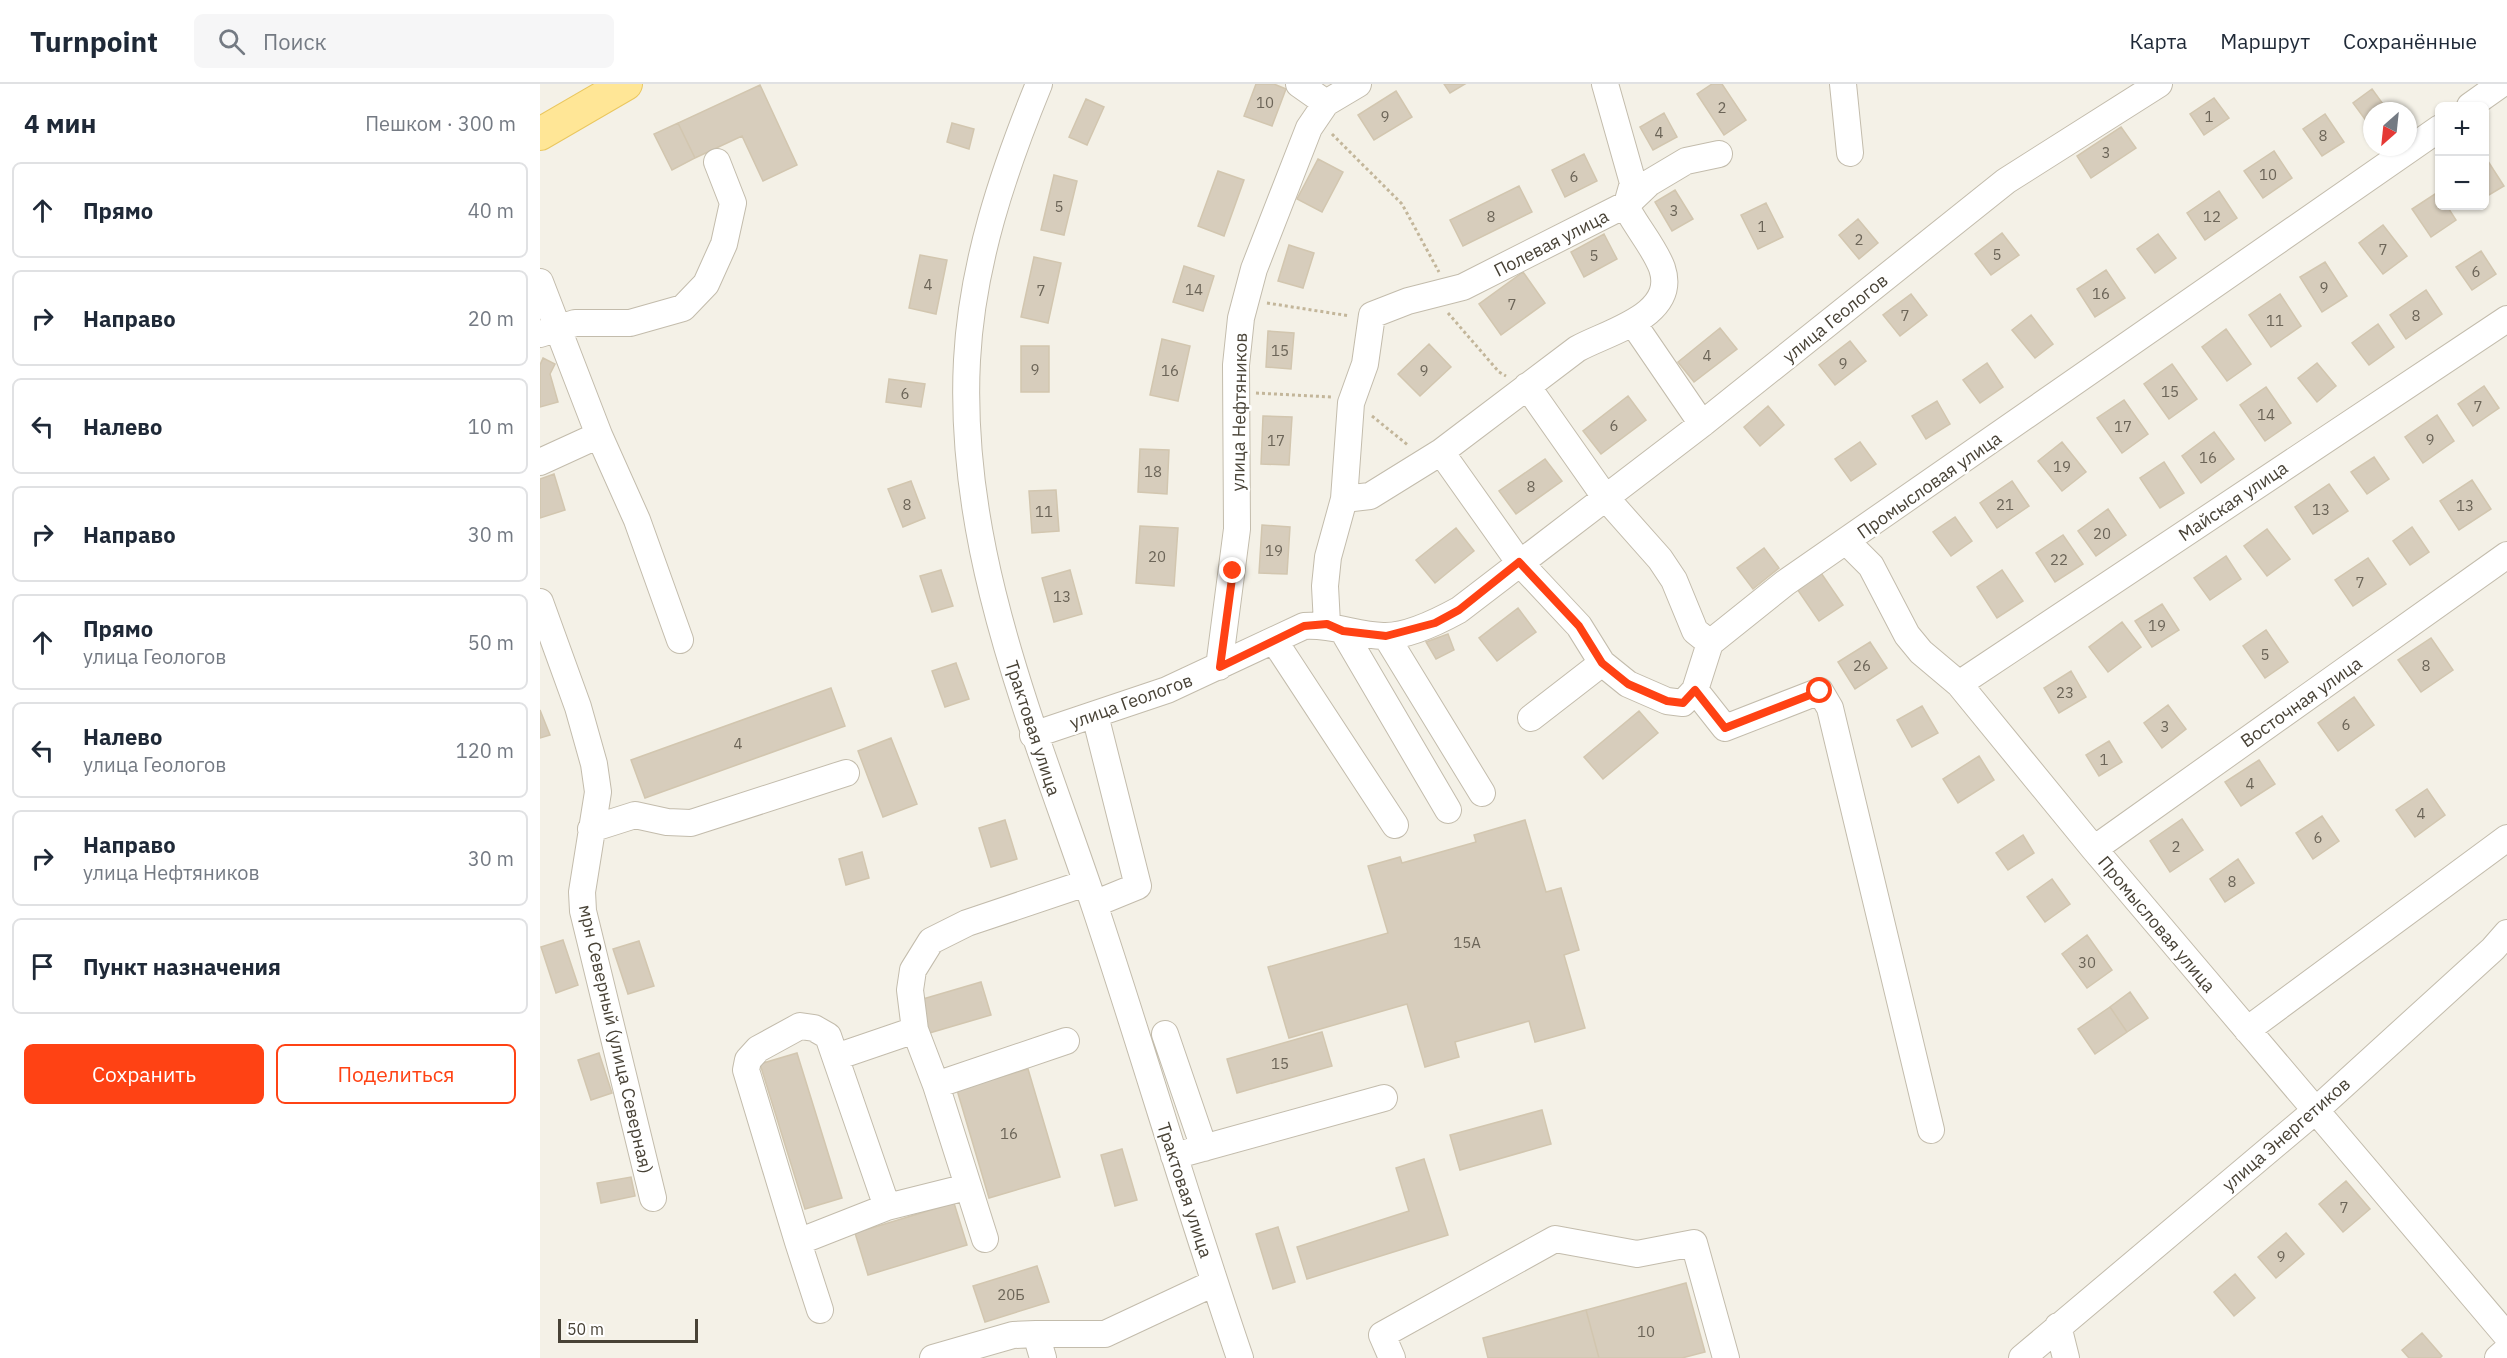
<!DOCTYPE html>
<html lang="ru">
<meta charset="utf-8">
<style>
:root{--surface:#fff;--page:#f6f6f7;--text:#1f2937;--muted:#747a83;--line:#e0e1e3;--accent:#ff4214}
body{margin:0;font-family:"IBM Plex Sans",sans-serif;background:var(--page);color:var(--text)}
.controls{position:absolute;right:18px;top:18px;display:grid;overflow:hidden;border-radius:9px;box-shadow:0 2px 4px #0004}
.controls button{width:54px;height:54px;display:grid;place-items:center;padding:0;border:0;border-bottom:2px solid var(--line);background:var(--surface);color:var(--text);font:30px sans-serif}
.compass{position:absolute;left:1823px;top:18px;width:54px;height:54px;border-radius:50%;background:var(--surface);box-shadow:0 2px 4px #0004;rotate:207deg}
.scale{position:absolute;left:18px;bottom:15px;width:140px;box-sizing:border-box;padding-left:6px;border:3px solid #484236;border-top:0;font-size:16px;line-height:21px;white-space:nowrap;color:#484236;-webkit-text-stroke:4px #fff;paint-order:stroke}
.stop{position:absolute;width:18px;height:18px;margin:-14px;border:4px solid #ff4214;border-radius:50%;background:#fff}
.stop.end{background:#ff4214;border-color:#fff;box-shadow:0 2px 6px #0008}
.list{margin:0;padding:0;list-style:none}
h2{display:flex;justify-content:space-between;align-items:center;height:78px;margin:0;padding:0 24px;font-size:26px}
h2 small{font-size:20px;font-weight:400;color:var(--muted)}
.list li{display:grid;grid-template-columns:39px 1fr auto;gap:18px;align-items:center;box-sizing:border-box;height:96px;margin:0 12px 12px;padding:0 12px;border:2px solid var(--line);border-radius:9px}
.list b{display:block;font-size:22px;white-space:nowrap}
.list p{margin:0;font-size:20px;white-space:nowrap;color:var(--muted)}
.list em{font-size:20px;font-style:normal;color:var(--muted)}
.actions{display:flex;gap:12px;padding:18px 24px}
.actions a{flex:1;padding:14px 0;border:2px solid var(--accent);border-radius:9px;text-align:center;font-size:21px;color:var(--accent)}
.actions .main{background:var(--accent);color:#fff}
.icon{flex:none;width:33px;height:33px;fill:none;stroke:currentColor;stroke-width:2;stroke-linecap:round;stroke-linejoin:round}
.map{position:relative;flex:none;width:1967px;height:1274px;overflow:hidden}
header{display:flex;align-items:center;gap:36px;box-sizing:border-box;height:84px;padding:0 30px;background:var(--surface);border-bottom:2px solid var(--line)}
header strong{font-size:28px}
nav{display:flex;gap:33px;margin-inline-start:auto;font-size:21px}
.search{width:420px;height:54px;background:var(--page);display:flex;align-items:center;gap:15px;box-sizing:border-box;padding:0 21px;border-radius:9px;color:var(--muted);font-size:22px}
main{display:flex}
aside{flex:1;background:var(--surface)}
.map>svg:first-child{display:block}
.building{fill:#d7cdbc;stroke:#d2c6af;stroke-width:1.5}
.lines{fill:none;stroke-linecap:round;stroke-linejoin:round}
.minor-casing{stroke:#c3bcac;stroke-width:28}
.major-casing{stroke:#eac75f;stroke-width:34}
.path{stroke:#c3b69a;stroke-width:3;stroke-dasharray:3 3;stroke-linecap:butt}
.minor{stroke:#fff;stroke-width:26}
.major{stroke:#ffe696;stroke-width:32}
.route{stroke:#ff4214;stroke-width:8}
.labels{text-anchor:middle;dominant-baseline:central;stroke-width:5;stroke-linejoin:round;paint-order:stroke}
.number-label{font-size:15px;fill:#6c6558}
.street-label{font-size:18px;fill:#484236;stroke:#fff}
</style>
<header>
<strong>Turnpoint</strong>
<div class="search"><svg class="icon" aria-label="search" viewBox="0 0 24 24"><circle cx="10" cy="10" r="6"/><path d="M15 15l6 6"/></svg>Поиск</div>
<nav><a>Карта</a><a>Маршрут</a><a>Сохранённые</a></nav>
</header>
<main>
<aside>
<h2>4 мин<small>Пешком · 300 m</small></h2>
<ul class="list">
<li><svg class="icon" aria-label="ahead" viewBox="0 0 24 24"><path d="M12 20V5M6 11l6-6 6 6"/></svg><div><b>Прямо</b></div><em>40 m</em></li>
<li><svg class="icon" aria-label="right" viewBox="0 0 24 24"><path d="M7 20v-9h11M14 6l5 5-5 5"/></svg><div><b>Направо</b></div><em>20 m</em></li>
<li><svg class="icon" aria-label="left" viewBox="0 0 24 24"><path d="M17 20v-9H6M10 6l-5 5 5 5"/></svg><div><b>Налево</b></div><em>10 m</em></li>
<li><svg class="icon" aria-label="right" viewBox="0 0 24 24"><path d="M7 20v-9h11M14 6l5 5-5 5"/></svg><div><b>Направо</b></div><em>30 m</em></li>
<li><svg class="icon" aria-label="ahead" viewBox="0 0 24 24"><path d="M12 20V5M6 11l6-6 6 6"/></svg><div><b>Прямо</b><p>улица Геологов</p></div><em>50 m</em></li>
<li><svg class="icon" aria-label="left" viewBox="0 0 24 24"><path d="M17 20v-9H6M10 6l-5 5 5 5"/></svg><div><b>Налево</b><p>улица Геологов</p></div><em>120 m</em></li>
<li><svg class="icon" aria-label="right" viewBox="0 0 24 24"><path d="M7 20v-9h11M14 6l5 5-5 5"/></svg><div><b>Направо</b><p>улица Нефтяников</p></div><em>30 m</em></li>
<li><svg class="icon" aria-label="arrive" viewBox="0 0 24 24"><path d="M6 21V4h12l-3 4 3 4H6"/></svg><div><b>Пункт назначения</b></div></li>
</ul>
<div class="actions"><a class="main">Сохранить</a><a>Поделиться</a></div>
</aside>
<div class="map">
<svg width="1967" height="1274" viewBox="0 0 1967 1274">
<rect width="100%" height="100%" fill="#f4f1e7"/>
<path class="building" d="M716,0h18l12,5 -14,37 -28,-10z
M904,0h21l-15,9z
M1172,0h10l24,36 -22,15 -27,-41z
M220,1l37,80 -34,16 -21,-45 -47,22 -17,-35z
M1832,5l16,22h-16l-2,15 -17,-23z
M856,7l16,26 -38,23 -16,-25z
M1674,14l15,20 -25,17 -14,-21z
M546,15l18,8 -17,38 -18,-8z
M1124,29l13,24 -24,13 -13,-23z
M1785,30l19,28 -22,14 -19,-27z
M138,39l17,35 -23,12 -18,-36z
M412,39l22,6 -5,20 -22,-7z
M1581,43l15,21 -45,30 -14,-22z
M1734,67l18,27 -29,20 -19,-27z
M1044,70l13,27 -32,16 -13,-27z
M1944,71l20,31 -20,12z
M778,75l25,13 -21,40 -25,-13z
M678,87l26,9 -20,56 -26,-10z
M514,91l23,6 -13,54 -23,-5z
M979,102l13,26 -69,34 -13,-26z
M1135,106l18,29 -21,12 -17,-29z
M1679,107l18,27 -32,22 -18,-27z
M1898,108l2,14h7l9,14 -25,17 -19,-28z
M1226,119l17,34 -25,12 -17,-34z
M1318,135l20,24 -19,16 -20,-24z
M1843,141l24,31 -24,18 -24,-31z
M1462,149l17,22 -28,20 -16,-21z
M1064,150l13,25 -33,18 -13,-25z
M1618,150l18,24 -21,15 -18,-24z
M749,161l25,8 -11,35 -25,-7z
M1941,167l15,23 -24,16 -16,-23z
M380,171l27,5 -11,54 -27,-6z
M494,173l27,6 -13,60 -27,-6z
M1785,178l22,34 -25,16 -22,-35z
M644,182l30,10 -11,35 -30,-9z
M1566,186l19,28 -30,19 -18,-28z
M983,188l22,31 -44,32 -22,-31z
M1886,206l16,24 -36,25 -16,-24z
M1371,210l16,21 -27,21 -17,-21z
M1740,210l21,32 -30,21 -22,-32z
M1491,231l22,29 -18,14 -23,-28z
M1838,240l16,23 -25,18 -17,-22z
M1180,244l17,21 -43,33 -16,-20z
M1686,245l25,35 -24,17 -25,-34z
M728,247l26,2 -3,36 -25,-2z
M622,255l28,7 -12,55 -28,-6z
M1310,257l16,20 -31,24 -16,-20z
M889,260l22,23 -31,29 -22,-22z
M481,262h28v46h-28z
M3,274l12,6 -5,10 8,28 -18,5v-42z
M1447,279l16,24 -23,16 -17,-23z
M1777,279l19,23 -19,16 -19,-24z
M1632,280l25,35 -28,20 -25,-35z
M349,295l36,5 -4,23 -35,-5z
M1944,302l15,22 -26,18 -15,-22z
M1726,303l25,36 -26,18 -25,-36z
M1088,312l18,24 -45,34 -18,-23z
M1584,316l24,34 -26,19 -25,-35z
M1397,317l13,23 -24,15 -14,-23z
M1228,322l16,19 -24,21 -16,-19z
M1897,331l17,26 -31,22 -18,-26z
M723,332l29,1 -3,48 -28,-1z
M1674,348l20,27 -33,24 -19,-27z
M1320,358l16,22 -25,17 -16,-22z
M1522,358l24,30 -24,19 -24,-30z
M600,365l29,1 -2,44 -29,-2z
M1834,373l15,22 -22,15 -16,-22z
M1005,375l17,22 -46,33 -17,-23z
M1624,378l20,31 -24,15 -20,-30z
M14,390l11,36 -25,8v-39z
M1932,396l19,29 -32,21 -19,-29z
M371,397l14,37 -22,9 -15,-38z
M1472,397l17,25 -32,22 -17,-25z
M1789,400l19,27 -35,23 -18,-27z
M516,406l3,41 -27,2 -3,-42z
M1568,425l18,26 -30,21 -18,-25z
M1415,433l17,24 -21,15 -18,-24z
M722,441l28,2 -3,47 -28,-1z
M600,442l38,2 -4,58 -38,-3z
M1872,443l17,25 -19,13 -17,-24z
M916,444l18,23 -39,32 -19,-23z
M1727,445l23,30 -23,17 -23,-30z
M1523,451l20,29 -28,18 -19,-29z
M1224,464l15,20 -26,21 -16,-21z
M1686,472l15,23 -31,21 -16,-22z
M1828,474l18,26 -33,22 -18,-26z
M401,486l12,36 -21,6 -12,-36z
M530,486l12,44 -28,8 -12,-44z
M1279,486l24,35 -24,16 -24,-35z
M1462,486l21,31 -26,17 -20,-31z
M1622,520l17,26 -27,17 -17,-26z
M978,524l18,24 -39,29 -18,-23z
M1582,538l19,25 -33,25 -19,-25z
M1726,546l22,32 -23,16 -22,-32z
M908,550l6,16 -18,9 -10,-17z
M1891,554l22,32 -32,22 -23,-32z
M1330,558l17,26 -32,21 -17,-27z
M416,579l13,36 -24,8 -13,-36z
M1531,587l15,26 -27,16 -15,-25z
M291,604l14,38 -200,72 -14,-38z
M1814,613l20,28 -36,26 -20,-28z
M1628,621l18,24 -24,19 -18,-25z
M1382,622l16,27 -26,14 -15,-27z
M0,626l10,25 -10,3z
M1099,627l19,22 -55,46 -19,-22z
M351,654l26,66 -34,13 -25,-66z
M1569,657l13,21 -23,14 -13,-21z
M1439,672l15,24 -36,23 -15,-24z
M1719,676l16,24 -34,22 -16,-24z
M1887,705l18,26 -30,22 -19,-27z
M1782,732l17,25 -26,18 -17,-26z
M1642,735l21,31 -33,22 -20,-31z
M465,736l12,39 -26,8 -12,-39z
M985,736l21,72 15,-4 18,62 -15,5 21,73 -50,14 -6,-21 -74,21 4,15 -34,10 -18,-63 -118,34 -21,-71 120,-34 -20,-67 32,-9 2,6 74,-21 -2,-7z
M1483,751l11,18 -26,17 -12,-17z
M322,768l7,26 -23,7 -7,-26z
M1698,775l16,24 -29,19 -15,-23z
M1512,795l18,25 -25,18 -18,-25z
M1547,851l25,35 -25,18 -25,-34z
M23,856l15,45 -22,8 -15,-46z
M99,857l15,45 -26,8 -15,-45z
M441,898l10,33 -65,19 -10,-33z
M1590,908l18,26 -21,14 -17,-25z
M1570,923l17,25 -32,22 -17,-25z
M782,948l10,34 -95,27 -10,-34z
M59,969l13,40 -21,7 -13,-40z
M257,969l45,145 -37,11 -45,-145z
M488,985l32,108 -71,21 -32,-108z
M1002,1026l9,34 -91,26 -10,-35z
M582,1065l15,51 -22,6 -14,-51z
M884,1075l24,76 -141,44 -10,-32 112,-36 -13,-43z
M91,1093l4,19 -34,7 -4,-20z
M1806,1097l24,28 -27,23 -24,-28z
M414,1119l13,42 -99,30 -13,-42z
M738,1143l17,55 -22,7 -17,-55z
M1746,1149l18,21 -28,24 -18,-21z
M497,1182l12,36 -64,20 -12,-36z
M1695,1190l20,24 -21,18 -20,-24z
M1146,1199l19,69 -23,6h-83l-13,-48z
M1046,1226l13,48h-111l-5,-20z
M1882,1249l20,23 -2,2h-31l-7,-8z"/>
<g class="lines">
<defs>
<path id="minor" d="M499,0c-36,88 -67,180 -72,276 -10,192 68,369 128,547 50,150 94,302 145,451
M759,0l27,19
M1303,0l7,69
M1930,22l31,-22
M0,198l59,153 -59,27
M1093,239l69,101
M0,250l35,-11h55l53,-15 23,-24 18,-40 9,-41 -16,-41
M987,302l78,111 55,62 14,21 21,51 15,12
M59,351l38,85 43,120
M901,368l78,110 60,64 23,37 26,21 39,17 16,2 12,-13 15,-47 75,-60 655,-455
M804,415l26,-3 71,-44 136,-103c30,-17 101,-33 85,-81 -7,-19 -23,-38 -33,-56l-2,-8 6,-21 -28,-99
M1307,458l24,24 36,69 14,17 38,32 135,165 413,487
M0,518l38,105 16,57 4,28 -16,100 1,19 70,287
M787,540l-2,-38 3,-29 16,-58 7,-96 14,-39 7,-49 36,-14 55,-14 164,-83 22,-21 37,-22 33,-7
M803,547l105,179
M846,552l96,157
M735,558l120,183
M679,583l18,-138 -1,-164 5,-47 13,-49 55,-141 17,-25 32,-19
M1419,600l548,-365
M1155,606l30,38 95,-37 10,17 101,422
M991,634l71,-55
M493,651l134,-45 137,-64c28,-2 52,9 79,10 23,1 56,-15 76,-26l243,-186 304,-243 153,-97
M51,745l44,-14 32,7 24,1 155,-50
M1554,765l413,-294
M554,820l44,-18 -43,-171
M1707,946l260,-192
M625,950l39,114
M296,973l79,-27
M396,1001l130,-44
M634,1072l210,-58
M445,1155l-49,-154 -21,-55 -5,-40 3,-20 18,-29 36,-18 119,-40
M258,1158l-52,-172 2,-10 10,-11 42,-23 14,2 14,8 59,171
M280,1226l-22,-68 89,-35 80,-20
M1518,1242l8,32
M393,1274l80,-23 23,-1
M503,1274l-7,-24h69l109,-51
M852,1274l-10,-23 173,-96 82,15 57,-11 32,115
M1482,1274l293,-247 178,-162 14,-16
M1958,1274l9,-8"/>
<path id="major" d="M0,50l86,-50"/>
</defs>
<use href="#minor" class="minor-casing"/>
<use href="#major" class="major-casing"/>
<path class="path" d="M792,50l70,70 37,68
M727,219l83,13
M908,229l51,59 7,4
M716,309l75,4
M832,332l37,30"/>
<use href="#minor" class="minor"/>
<use href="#major" class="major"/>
</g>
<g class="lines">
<path class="route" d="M693,487l-13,96 84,-41 23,-2 16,7 43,5 49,-13 24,-13 60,-48 60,64 23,37 26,21 39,17 16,2 12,-13 30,38 95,-37"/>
</g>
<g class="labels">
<g class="number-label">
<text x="725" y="18">10</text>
<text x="1182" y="23">2</text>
<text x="845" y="32">9</text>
<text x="1669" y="32">1</text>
<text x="1119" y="48">4</text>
<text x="1783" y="51">8</text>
<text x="1566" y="68">3</text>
<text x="1728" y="90">10</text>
<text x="1034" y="92">6</text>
<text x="519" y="122">5</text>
<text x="1134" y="126">3</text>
<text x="951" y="132">8</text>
<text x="1672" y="132">12</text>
<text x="1222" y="142">1</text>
<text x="1319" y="155">2</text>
<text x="1843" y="165">7</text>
<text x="1457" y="170">5</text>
<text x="1054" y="171">5</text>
<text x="1936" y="187">6</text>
<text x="388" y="200">4</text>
<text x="1784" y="203">9</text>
<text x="654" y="205">14</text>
<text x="501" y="206">7</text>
<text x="1561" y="209">16</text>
<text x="972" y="220">7</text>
<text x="1365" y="231">7</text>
<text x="1876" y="231">8</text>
<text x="1735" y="236">11</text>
<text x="740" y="266">15</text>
<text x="1167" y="271">4</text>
<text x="1303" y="279">9</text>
<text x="495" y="285">9</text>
<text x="630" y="286">16</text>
<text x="884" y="286">9</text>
<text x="1630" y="307">15</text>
<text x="365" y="309">6</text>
<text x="1938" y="322">7</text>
<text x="1726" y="330">14</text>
<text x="1074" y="341">6</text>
<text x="1583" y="342">17</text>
<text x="1890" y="355">9</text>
<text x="736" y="356">17</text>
<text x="1668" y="373">16</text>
<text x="1522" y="382">19</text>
<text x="613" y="387">18</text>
<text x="991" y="402">8</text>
<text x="367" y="420">8</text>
<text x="1465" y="420">21</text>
<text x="1925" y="421">13</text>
<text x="1781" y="425">13</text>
<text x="504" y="427">11</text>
<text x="1562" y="449">20</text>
<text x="734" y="466">19</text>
<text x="617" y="472">20</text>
<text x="1519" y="475">22</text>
<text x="1820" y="498">7</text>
<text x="522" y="512">13</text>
<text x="1617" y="541">19</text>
<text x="1725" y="570">5</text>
<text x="1322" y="581">26</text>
<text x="1886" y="581">8</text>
<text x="1525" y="608">23</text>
<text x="1806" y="640">6</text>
<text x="1625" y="642">3</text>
<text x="198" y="659">4</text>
<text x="1564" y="675">1</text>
<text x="1710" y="699">4</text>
<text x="1881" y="729">4</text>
<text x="1778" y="753">6</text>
<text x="1636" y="762">2</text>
<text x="1692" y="797">8</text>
<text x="927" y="858">15А</text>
<text x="1547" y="878">30</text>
<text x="740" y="979">15</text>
<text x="469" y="1049">16</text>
<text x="1804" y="1123">7</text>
<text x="1741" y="1172">9</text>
<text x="471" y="1210">20Б</text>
<text x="1106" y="1247">10</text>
</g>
<g class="street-label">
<text transform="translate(1011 159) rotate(-27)">Полевая улица</text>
<text transform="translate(1295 234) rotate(-39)">улица Геологов</text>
<text transform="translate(699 328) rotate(-89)">улица Нефтяников</text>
<text transform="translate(1389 401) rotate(-35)">Промысловая улица</text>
<text transform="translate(1693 417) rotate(-34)">Майская улица</text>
<text transform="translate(591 617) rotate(-20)">улица Геологов</text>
<text transform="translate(1761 618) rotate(-35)">Восточная улица</text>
<text transform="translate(493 644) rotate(72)">Трактовая улица</text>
<text transform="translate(1617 840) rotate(50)">Промысловая улица</text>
<text transform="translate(76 955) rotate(77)">мрн Северный (улица Северная)</text>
<text transform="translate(1746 1050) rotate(-41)">улица Энергетиков</text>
<text transform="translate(645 1106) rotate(72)">Трактовая улица</text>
</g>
</g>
</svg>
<div class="controls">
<button>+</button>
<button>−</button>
</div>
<svg class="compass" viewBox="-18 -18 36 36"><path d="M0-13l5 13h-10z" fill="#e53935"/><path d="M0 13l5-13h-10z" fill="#747a83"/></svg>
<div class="scale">50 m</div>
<div class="stop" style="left:1280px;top:607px"></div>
<div class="stop end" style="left:693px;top:487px"></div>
</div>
</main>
